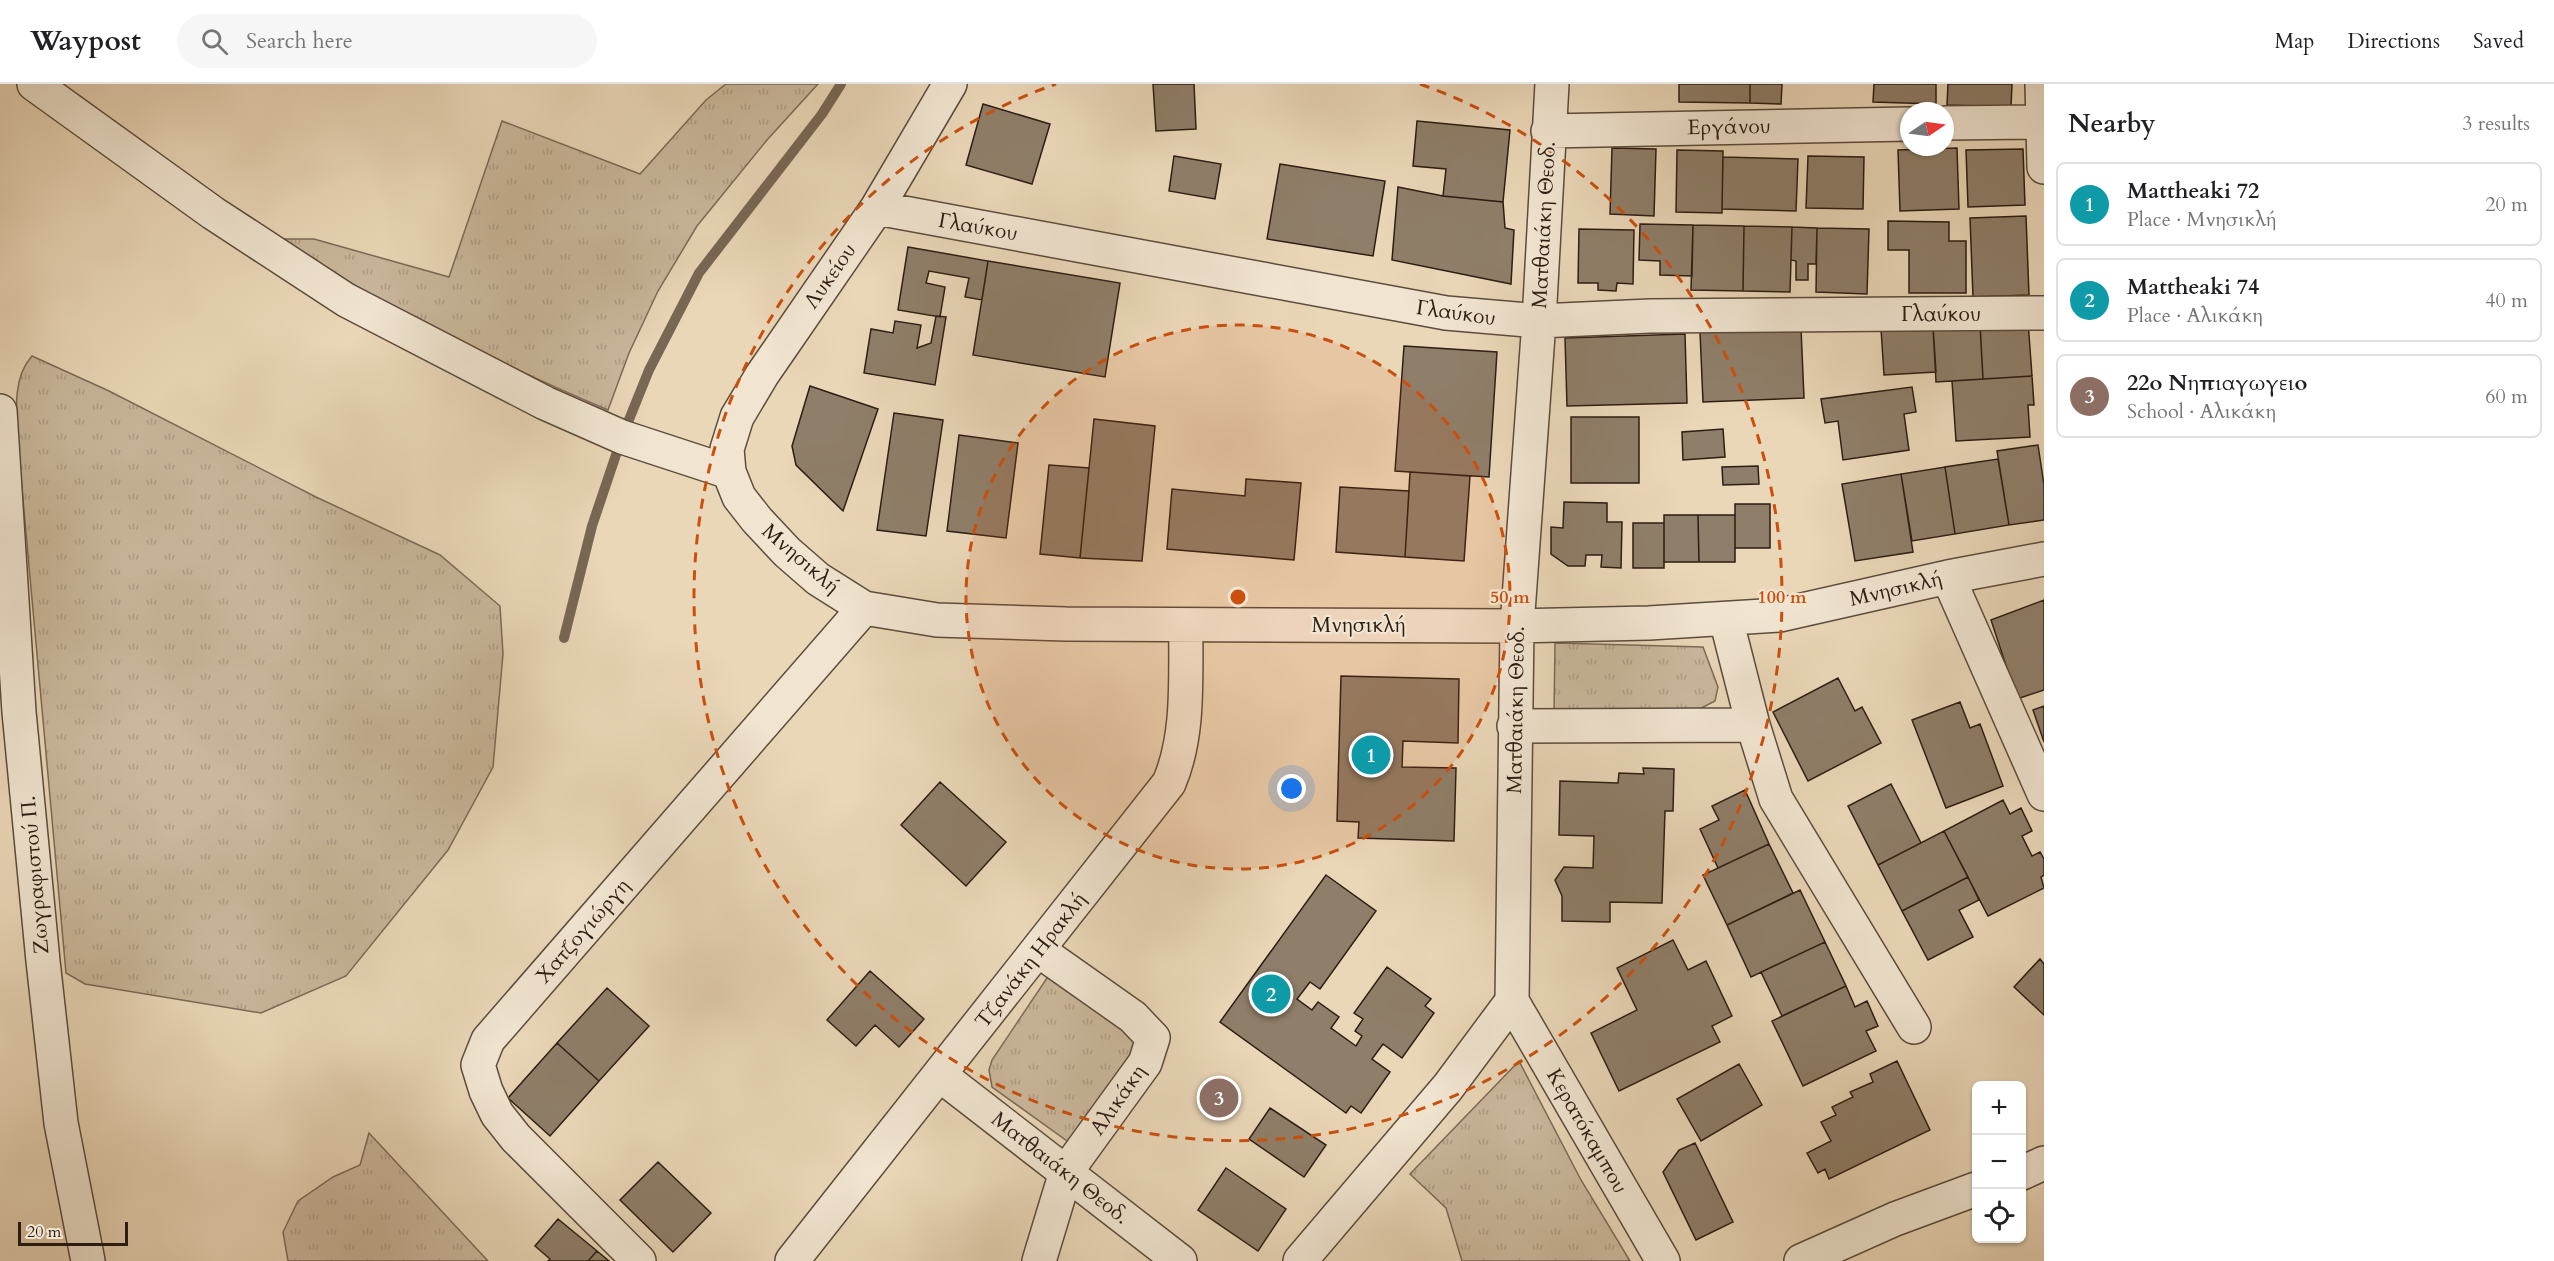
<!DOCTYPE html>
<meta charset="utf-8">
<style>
:root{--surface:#fff;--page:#f6f6f6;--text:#202124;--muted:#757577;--line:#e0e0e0;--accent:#0b8043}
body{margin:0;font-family:Cardo,serif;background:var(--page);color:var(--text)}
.controls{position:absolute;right:18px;bottom:18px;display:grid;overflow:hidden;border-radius:9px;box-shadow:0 2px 4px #0004}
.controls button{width:54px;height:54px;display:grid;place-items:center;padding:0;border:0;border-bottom:2px solid var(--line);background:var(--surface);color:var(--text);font:30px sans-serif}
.compass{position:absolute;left:1900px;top:18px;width:54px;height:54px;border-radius:50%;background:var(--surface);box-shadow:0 2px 4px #0004;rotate:77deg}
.scale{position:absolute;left:18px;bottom:15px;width:110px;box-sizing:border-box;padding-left:6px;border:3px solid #2d1d13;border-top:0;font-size:16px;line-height:21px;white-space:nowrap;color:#2d1d13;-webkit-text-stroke:4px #f1e5d1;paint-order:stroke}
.you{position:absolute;left:1292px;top:705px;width:21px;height:21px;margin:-15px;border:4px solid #fff;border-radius:50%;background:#1a73e8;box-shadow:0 0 0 9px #1a73e833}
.badge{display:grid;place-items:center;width:39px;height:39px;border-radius:50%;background:var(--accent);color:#fff;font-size:20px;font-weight:700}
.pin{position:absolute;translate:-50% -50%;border:3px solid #fff;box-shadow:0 2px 6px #0006}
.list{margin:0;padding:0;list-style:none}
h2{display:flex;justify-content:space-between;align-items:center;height:78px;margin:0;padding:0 24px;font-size:26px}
h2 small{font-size:20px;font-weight:400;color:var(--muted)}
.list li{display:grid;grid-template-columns:39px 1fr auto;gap:18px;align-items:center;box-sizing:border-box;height:84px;margin:0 12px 12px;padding:0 12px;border:2px solid var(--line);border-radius:9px}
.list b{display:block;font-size:22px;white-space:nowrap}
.list p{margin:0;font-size:20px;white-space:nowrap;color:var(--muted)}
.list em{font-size:20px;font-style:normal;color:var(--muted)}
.icon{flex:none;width:33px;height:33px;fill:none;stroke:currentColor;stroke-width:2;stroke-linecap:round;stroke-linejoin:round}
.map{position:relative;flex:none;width:2044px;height:1177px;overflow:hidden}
header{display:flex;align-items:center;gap:36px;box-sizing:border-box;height:84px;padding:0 30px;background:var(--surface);border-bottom:2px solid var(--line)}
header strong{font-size:28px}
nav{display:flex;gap:33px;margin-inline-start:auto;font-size:21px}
.search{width:420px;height:54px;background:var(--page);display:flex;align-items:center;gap:15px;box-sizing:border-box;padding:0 21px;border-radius:33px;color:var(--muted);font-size:22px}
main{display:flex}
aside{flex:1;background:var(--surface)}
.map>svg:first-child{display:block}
.grass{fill:url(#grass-tufts);stroke:#7c6a58;stroke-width:1.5}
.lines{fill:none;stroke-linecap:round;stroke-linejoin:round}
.stream{stroke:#786754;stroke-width:10}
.building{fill:#8f7e69;stroke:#2d1d13;stroke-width:1.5}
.minor-casing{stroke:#5c4c3c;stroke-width:36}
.minor{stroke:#f1e5d1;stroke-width:33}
.ring{fill:none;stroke:#cc500d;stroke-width:3;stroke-dasharray:10 8}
.labels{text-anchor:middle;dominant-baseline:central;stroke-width:4.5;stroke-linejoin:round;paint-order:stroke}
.street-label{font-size:21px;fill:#2d1d13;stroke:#f1e5d1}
.centre{fill:#cc500d;stroke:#f1e5d1;stroke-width:3}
.ring-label{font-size:18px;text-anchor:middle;font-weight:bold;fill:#cc500d;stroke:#f1e5d1;stroke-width:4.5;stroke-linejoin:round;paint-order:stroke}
</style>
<header>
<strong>Waypost</strong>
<div class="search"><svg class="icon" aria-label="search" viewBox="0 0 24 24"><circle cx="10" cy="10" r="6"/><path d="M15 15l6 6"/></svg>Search here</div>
<nav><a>Map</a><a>Directions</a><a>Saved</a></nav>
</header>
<main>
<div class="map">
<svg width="2044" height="1177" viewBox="0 0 2044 1177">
<defs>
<pattern id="grass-tufts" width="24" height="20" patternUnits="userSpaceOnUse" patternTransform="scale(1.5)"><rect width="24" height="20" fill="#cab79c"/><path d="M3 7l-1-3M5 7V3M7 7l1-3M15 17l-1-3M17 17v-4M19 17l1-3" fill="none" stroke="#ae9d86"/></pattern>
</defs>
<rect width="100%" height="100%" fill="#ead7b8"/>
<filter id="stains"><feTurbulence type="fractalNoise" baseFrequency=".00333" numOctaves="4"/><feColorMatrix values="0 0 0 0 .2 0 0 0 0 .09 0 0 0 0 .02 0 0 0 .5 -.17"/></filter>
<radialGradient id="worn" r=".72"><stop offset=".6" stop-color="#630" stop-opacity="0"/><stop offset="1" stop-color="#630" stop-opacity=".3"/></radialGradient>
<path class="grass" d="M726,0h92l-51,56 -70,86 -39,65 -29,62 -21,57c-113,-48 -226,-103 -327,-171h33l135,38 53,-156 138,53 66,-74z
M32,272l77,35 207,106 124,58 60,51 3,48 -10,113 -45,83 -102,126 -85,37 -176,-29 -19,-11 -47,-517c-1,-32 -10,-75 13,-100z
M1555,559l148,4 15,40 -3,14 -25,13h-136z
M1049,891l83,58 3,15 -61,98 -82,-59 -3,-17 3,-10z
M1519,977l62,119 49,81h-168l-16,-53 -36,-34z
M369,1049l119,128h-200l-5,-29 15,-31 35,-24 27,-12z"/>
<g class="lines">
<path class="stream" d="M564,554l28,-112 30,-89 27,-67 50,-97 123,-159 19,-30"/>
</g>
<path class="building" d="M1153,0h41l2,45 -40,2z
M1679,0h71v19l-71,-1z
M1750,0h32l-1,20 -31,-1z
M1874,0h62v20l-63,-2z
M1948,0h64l-1,23 -64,-2z
M983,20l67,20 -18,60 -66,-19z
M1417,37l93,9 -7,72 -60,-6 3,-27 -33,-3z
M1612,64l44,1 -2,67 -44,-2z
M1957,64l2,61 -59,2 -2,-61z
M2023,65l2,56 -57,2 -2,-57z
M1677,66l46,1 -1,62 -46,-1z
M1174,72l47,8 -6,35 -46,-8z
M1808,72l56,1 -1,52 -57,-1z
M1723,73l75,2 -2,52 -74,-2z
M1280,80l105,17 -12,75 -106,-17z
M1398,103l45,9 60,6 2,26 9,2 -3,54 -119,-24z
M2026,132l3,79 -56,2 -3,-79z
M1888,137l61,1v19h17v52h-57v-43h-21z
M1640,140l53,1 -1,51 -32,-1v-14l-21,-1z
M1693,141l51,1 -1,65 -52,-1z
M1744,142l48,1 -2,65 -47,-1z
M1792,143l25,1 -1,36h-8v16h-12v-19l-5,-1z
M1817,144l52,1 -2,65 -51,-2z
M1579,145l55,1 -1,54 -16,-1 -1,8 -18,-1v-7h-20z
M908,163l80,14 -6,39 -17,-3 4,-19 -40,-7 -3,12 19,4 -5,30 -42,-7z
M988,177l132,22 -15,94 -132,-22z
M936,232l10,1 -11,68 -71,-12 7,-44 22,4 2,-12 26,4 -4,23 14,-5z
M2028,237l4,55 -49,3 -3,-55z
M1980,240l3,55 -47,3 -3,-55z
M1933,243l3,45 -52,3 -3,-46z
M1801,244l3,70 -101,4 -3,-70z
M1685,250l2,69 -120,3 -2,-68z
M1404,262l93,6 -8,125 -94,-6z
M2032,292l2,29h-6l2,32 -74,4 -4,-60z
M810,302l68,23 -35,102 -47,-46 -4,-19z
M1912,303l4,25 -12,2 5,36 -66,10 -5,-39 -13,2 -4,-24z
M894,329l49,7 -17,116 -49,-6z
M1571,333h68v66h-68z
M1094,335l61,7 -13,135 -62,-3z
M1723,345l2,28 -42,3 -1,-28z
M959,351l59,8 -12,95 -59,-7z
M2038,361l6,40v35l-35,5 -12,-74z
M1998,375l11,66 -54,9 -10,-67z
M1049,381l40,3 -9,90 -40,-4z
M1758,382l1,18 -36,1 -1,-18z
M1945,383l10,67 -43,7 -11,-67z
M1410,388l60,4 -6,85 -59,-4z
M1901,390l12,78 -58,9 -13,-77z
M1246,395l55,4 -7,77 -127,-11 5,-60 73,7z
M1340,403l69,4 -4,66 -69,-5z
M1564,418l43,1v19h15l-1,46 -20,-1 1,-12h-16l-1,11h-17l-17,-12v-27l12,1z
M1735,420h35v44h-35z
M1664,431h34l1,47h-35z
M1698,431h37v47h-36z
M1633,439h31v45h-31z
M2044,516v90l-27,9 -26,-79z
M1341,592l118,3 -1,64 -55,-2 -1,26 54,1 -2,73 -96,-3 1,-16 -22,-1z
M1838,594l17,33 7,-4 19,36 -73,38 -35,-69z
M1960,618l10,26 10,-4 23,62 -57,22 -34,-88z
M2044,622v36l-11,-32z
M1643,684l31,1 -1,42h-8l-3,92 -52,-1v20l-48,-1v-25l-7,-16 9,-13 29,1 1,-32 -35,-1 1,-54 58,2 1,-10 25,1z
M940,698l66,60 -40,44 -65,-61z
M1891,700l30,59 -43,22 -30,-59z
M1745,706l24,54 -51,24 -18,-39 19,-9 -7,-14z
M2003,716l7,14 11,-6 11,23 -10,5 10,20 8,-4 4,7v16l-3,2 3,11 -56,28 -44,-85z
M1944,747l24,46 -66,34 -24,-46z
M1769,760l24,49 -66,32 -24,-50z
M1326,791l50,36 -56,78 -10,-7 -13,17 15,11 6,-8 21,15 -8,11 25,18 6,-10 -7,-5 8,-12 -9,-6 33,-46 44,32 -6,7 9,7 -32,45 -19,-14 -11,15 18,13 -29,41 -10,-7 -5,7 -126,-91z
M1968,793l11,23 -20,10 14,27 -45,23 -26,-49z
M1800,806l25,52 -74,35 -24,-52z
M1673,856l15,30 18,-9 26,55 -20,10 8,16 -101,49 -28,-58 46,-23 -20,-42z
M1825,858l21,44 -64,30 -21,-44z
M2040,875l4,5v51l-30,-28z
M870,887l54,48 -25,28 -24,-22 -19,21 -29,-26z
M1846,902l9,21 12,-6 11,25 -12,5 10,20 -73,35 -31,-65z
M607,904l42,38 -50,55 -42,-38z
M557,959l42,38 -49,55 -42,-38z
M1897,977l33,69 -101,49 -4,-10 -7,4 -11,-20 24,-12 -10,-19 15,-7 -4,-8 21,-10 -3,-5 23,-10 -3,-8z
M1739,980l23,41 -61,36 -24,-42z
M1270,1024l56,37 -22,32 -55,-38z
M1695,1059l38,79 -37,18 -33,-68 16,-22z
M658,1078l53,51 -38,39 -53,-52z
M1226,1084l60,41 -28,42 -60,-41z
M558,1135l39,32 -9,10h-40l2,-2 -15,-13z
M597,1167l12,10h-21z"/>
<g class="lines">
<defs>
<path id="minor" d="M34,0l179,129 133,87 199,103 77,34 107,35
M950,0l-73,124 -115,167 -25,42 -10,32 2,23 10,25 18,23 30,32 31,27 46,29 73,12 129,4 451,2 132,-3 131,-8 168,-38 96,-18
M2042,0l2,83
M1945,39l97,-1
M1548,47l361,-7
M877,124l569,105 93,8 111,-5 394,-3
M0,327l19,301 24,249 18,162 27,138
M1948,493l96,217
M1726,535l27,106 23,74 138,228
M1514,642l239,-1
M1038,866l95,67 20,21 -8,25 -79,109 -27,89
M1512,917l151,260
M940,991l240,186
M2022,1089l22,-10
M639,1177l-123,-123 -19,-24 -11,-23 -8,-26 10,-25 376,-432
M792,1177l377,-478c21,-49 16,-106 17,-158
M1300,1177l148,-174 64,-86 5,-375 22,-305 13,-237
M1801,1177l94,-42 81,-30"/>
</defs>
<use href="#minor" class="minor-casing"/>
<use href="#minor" class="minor"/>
</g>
<circle cx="1238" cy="513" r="272" fill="#cc500d" fill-opacity=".12"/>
<g class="ring">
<circle cx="1238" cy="513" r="272"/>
<path d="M1420 0A544 544 0 1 1 1056 0"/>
</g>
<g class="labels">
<g class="street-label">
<text transform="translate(1729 43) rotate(-1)">Εργάνου</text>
<text transform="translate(1544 141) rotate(-87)">Ματθαιάκη Θεοδ.</text>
<text transform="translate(978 143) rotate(10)">Γλαύκου</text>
<text transform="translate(830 192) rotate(-55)">Λυκείου</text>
<text transform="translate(1456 229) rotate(8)">Γλαύκου</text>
<text x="1941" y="230">Γλαύκου</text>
<text transform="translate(801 475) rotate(41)">Μνησικλή</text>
<text transform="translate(1896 505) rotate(-13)">Μνησικλή</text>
<text x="1359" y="541">Μνησικλή</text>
<text transform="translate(1516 626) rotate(-89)">Ματθαιάκη Θεοδ.</text>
<text transform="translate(35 791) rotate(-95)">Ζωγραφιστού Π.</text>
<text transform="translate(583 847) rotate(-49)">Χατζογιώργη</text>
<text transform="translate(1031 876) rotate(-52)">Τζανάκη Ηρακλή</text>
<text transform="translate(1118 1016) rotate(-55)">Αλικάκη</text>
<text transform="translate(1587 1047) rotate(60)">Κερατόκαμπου</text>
<text transform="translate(1060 1084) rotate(38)">Ματθαιάκη Θεοδ.</text>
</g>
</g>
<circle cx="1238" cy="513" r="9" class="centre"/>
<g class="ring-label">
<text x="1510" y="519">50 m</text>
<text x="1782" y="519">100 m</text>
</g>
<rect width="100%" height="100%" filter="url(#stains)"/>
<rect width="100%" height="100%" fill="url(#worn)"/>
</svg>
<div class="controls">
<button>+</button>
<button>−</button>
<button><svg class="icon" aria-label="locate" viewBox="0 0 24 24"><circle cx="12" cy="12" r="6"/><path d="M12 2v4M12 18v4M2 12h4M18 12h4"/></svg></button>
</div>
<svg class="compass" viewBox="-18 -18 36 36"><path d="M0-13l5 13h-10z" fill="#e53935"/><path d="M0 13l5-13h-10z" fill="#757577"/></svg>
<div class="scale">20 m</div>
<div class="you"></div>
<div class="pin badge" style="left:1371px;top:671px;background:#0f9aa8">1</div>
<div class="pin badge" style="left:1271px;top:910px;background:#0f9aa8">2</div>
<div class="pin badge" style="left:1219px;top:1014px;background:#8d6e63">3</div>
</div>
<aside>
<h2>Nearby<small>3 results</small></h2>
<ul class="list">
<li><span class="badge" style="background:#0f9aa8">1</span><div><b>Mattheaki 72</b><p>Place · Μνησικλή</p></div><em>20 m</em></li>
<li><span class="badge" style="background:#0f9aa8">2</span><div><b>Mattheaki 74</b><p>Place · Αλικάκη</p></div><em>40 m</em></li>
<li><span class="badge" style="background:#8d6e63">3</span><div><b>22ο Νηπιαγωγειο</b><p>School · Αλικάκη</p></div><em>60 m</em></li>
</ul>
</aside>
</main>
